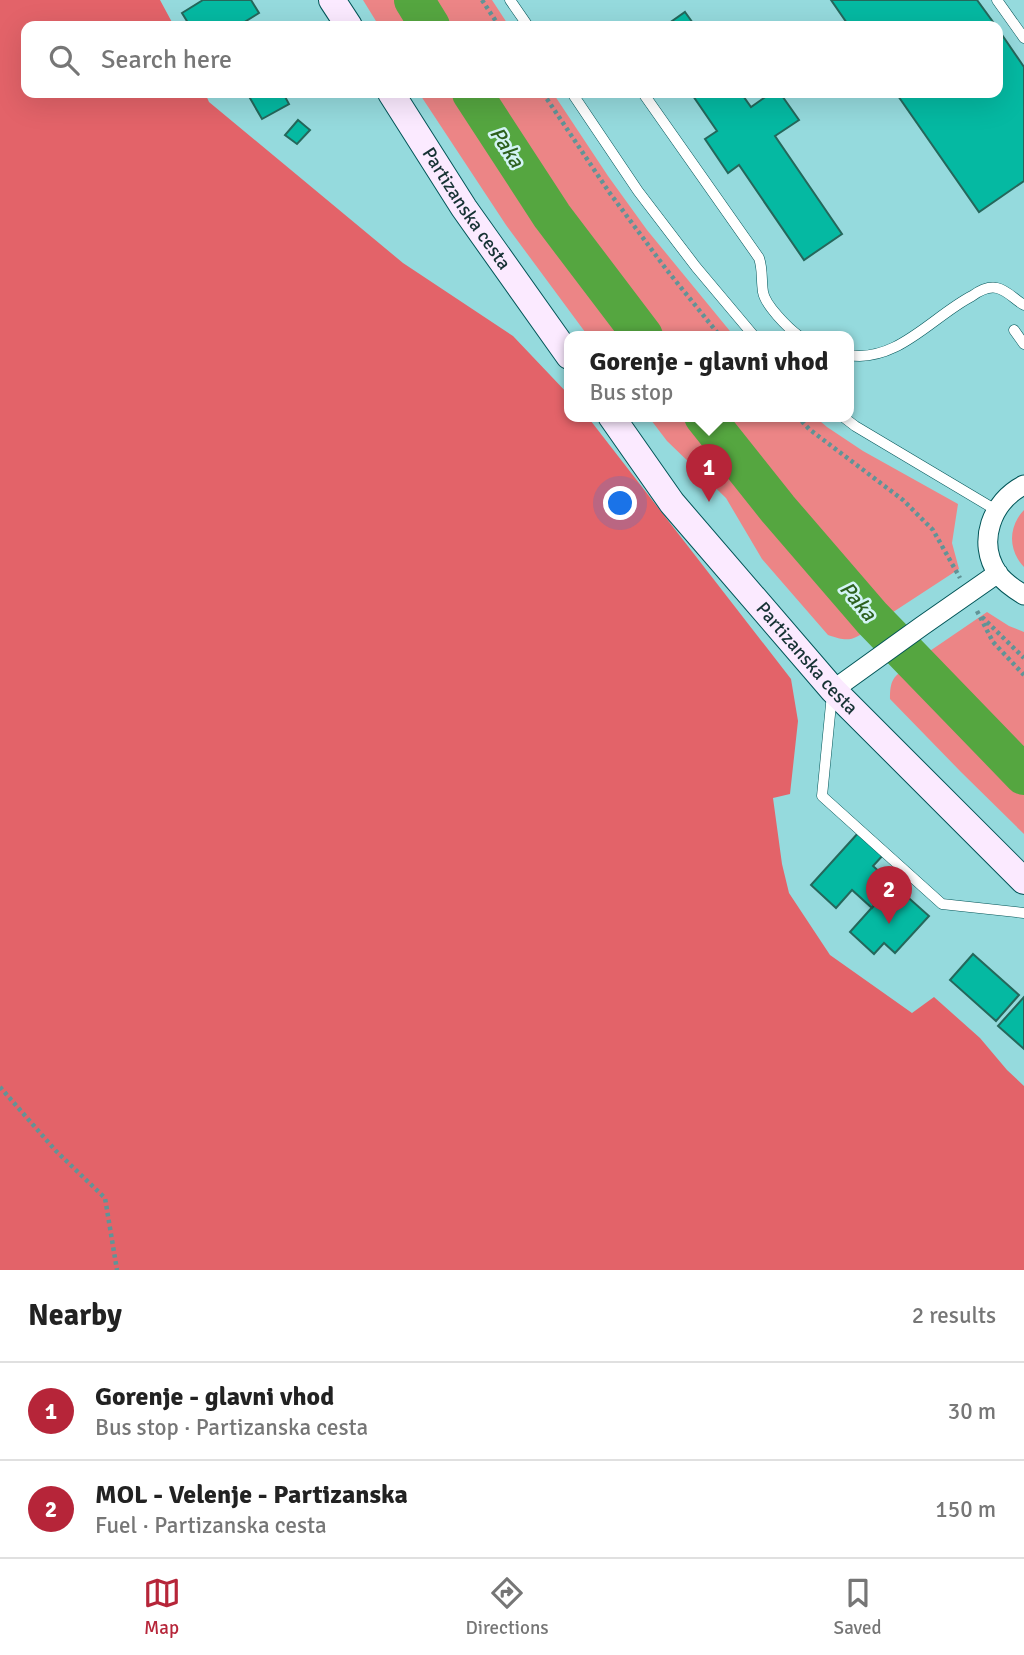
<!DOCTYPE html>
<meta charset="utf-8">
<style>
:root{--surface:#fff;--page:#f2f2f2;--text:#222;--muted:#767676;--line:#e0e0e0;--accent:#b62539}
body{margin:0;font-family:Signika,sans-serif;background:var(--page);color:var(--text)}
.you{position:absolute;left:621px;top:504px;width:24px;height:24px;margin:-18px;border:5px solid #fff;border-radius:50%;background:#1a73e8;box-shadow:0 0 0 10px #1a73e833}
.badge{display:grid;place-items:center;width:46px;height:46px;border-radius:50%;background:var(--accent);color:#fff;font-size:23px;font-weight:700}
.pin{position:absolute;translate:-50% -58px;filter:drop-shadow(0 2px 4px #0008)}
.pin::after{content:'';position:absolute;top:37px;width:24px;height:21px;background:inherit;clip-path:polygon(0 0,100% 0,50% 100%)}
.popup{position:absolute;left:564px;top:331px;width:290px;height:91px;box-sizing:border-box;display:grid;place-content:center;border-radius:14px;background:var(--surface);filter:drop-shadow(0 2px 5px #0005);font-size:23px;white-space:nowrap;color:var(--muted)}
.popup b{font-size:26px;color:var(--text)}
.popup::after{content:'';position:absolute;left:50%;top:100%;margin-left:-14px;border:14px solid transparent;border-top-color:var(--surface)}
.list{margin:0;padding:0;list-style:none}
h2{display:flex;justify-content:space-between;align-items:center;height:91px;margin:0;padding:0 28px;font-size:30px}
h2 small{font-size:23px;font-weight:400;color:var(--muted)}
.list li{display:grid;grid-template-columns:46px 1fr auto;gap:21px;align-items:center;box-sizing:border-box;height:98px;padding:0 28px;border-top:2px solid var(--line)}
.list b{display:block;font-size:26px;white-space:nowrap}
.list p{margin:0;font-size:23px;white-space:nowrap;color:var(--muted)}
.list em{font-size:23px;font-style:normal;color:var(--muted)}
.icon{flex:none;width:38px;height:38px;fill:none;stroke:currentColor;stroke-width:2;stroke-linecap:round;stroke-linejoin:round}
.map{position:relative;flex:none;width:1024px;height:1270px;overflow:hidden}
.search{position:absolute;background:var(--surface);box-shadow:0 7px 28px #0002;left:21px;right:21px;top:21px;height:77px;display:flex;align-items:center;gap:18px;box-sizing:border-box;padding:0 24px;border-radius:14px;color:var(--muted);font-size:26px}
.sheet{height:287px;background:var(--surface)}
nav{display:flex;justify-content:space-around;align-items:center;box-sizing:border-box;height:98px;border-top:2px solid var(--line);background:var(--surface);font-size:19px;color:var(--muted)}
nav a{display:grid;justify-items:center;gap:4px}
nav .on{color:var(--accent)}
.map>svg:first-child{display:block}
.green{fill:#ec8586}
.forest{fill:#e36369}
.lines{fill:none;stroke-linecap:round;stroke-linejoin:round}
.river{stroke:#55a640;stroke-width:40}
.building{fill:#05b9a2;stroke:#25675b;stroke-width:2}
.lane-casing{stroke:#005457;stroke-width:11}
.street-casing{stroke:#005457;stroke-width:21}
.secondary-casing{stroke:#005457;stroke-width:28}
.path{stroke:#609497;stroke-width:4.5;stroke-dasharray:3.5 3.5;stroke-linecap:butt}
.lane{stroke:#fff;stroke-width:10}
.street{stroke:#fff;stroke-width:19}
.secondary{stroke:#fbeaff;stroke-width:26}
.labels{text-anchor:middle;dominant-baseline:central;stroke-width:5;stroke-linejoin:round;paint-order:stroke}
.street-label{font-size:19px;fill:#163234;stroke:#d3f4f5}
.water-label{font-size:21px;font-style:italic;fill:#2c601d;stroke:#d3f4f5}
</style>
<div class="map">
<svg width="1024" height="1270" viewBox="0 0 1024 1270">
<rect width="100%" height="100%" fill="#95dadd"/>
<path class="green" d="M363,0h40l16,26h-40z
M425,0h67l17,26h-68z
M419,93h41l127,186 43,57h-42l-82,-111z
M482,93h71l55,83 39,54 87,106h-83c-61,-78 -118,-159 -169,-243z
M648,416h45l40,51 137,161c-17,13 -22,14 -42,7l-66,-76 -36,-61 -59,-57z
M714,416h100l13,11 36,24 95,53 -6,39 7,26 -75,49 -111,-126z
M1024,510v57c-16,-17 -16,-40 0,-57z
M987,612l22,14 15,6v131l-103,-106z
M908,666l116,121v47l-63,-62 -71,-73c0,-19 3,-22 18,-33z"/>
<path class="forest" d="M0,0h160l14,26h-148v67h179l4,9 194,161 110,73 56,59v21h18l204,263 7,42 -8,73 -17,4 9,66 7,29 41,62 82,58 22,-16 46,41 27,32 17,16v184h-1024z"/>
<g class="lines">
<path class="river" d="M414,0l16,26
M472,93l80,123 91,120
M704,416l74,93 94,109 152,157"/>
</g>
<path class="building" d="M203,0h48l8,13 -21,13h-48l-8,-13z
M831,0h146l19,26h-147z
M685,12l10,14h-30z
M998,29l26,38v114l-45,31 -83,-119h102z
M247,93h36l6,11 -27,15z
M691,93h50l10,14 20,-14h9l19,27 -24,16 67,98 -38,26 -65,-95 -11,8 -23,-34 12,-8z
M298,120l12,10 -13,14 -12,-9z
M859,832l25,22 -11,12 20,18 -21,24 -20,-18 -16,18 -25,-23z
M893,884l36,32 -34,37 -11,-10 -10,11 -24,-22z
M973,954l46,41 -23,26 -46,-41z
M1024,997v52l-26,-23z"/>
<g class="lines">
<defs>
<path id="lane" d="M510,0l18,26
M997,0l27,38
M572,93l66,98 58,76 58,69
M643,93l116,165c4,12 2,21 4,34 2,13 25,36 36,44
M1014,330l10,14
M849,355c48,8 84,-39 123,-59 7,-5 16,-10 25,-8 10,2 18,12 27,17
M842,416l13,10 141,84
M832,694l-10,102 120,108 82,9"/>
<path id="street" d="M1024,485c-32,16 -48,57 -26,89 7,9 16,15 26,21
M833,690l89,-64 76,-53"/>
<g id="secondary">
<path d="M332,0l17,26"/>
<path id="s1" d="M391,93l73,115 105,148"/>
<path id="s2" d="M611,416l61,87 161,187 191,191"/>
</g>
</defs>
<use href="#lane" class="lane-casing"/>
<use href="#street" class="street-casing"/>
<use href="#secondary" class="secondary-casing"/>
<path class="path" d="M482,0l17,26
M543,93l66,99 57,77 54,67
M797,416l12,13 94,71 30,30 27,48
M977,611l16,31 31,33
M982,617l42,41
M0,1087l56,64 49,47 12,72"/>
<use href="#lane" class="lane"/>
<use href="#street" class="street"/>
<use href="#secondary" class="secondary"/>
</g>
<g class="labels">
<g class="street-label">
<text stroke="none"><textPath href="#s1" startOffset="138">Partizanska cesta</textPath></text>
<text stroke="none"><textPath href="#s2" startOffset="312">Partizanska cesta</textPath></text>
</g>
<g class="water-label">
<text transform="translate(507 147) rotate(57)">Paka</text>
<text transform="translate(858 601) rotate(50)">Paka</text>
</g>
</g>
</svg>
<div class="you"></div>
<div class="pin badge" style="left:709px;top:502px">1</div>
<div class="popup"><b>Gorenje - glavni vhod</b>Bus stop</div>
<div class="pin badge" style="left:889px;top:924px">2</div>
<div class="search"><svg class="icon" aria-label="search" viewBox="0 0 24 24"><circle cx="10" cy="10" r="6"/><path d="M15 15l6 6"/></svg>Search here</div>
</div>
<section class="sheet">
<h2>Nearby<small>2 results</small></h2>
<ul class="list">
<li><span class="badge">1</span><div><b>Gorenje - glavni vhod</b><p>Bus stop · Partizanska cesta</p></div><em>30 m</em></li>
<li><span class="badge">2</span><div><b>MOL - Velenje - Partizanska</b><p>Fuel · Partizanska cesta</p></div><em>150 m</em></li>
</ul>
</section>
<nav>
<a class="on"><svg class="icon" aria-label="map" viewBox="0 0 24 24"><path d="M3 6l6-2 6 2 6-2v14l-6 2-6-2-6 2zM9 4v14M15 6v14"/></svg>Map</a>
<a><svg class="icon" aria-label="directions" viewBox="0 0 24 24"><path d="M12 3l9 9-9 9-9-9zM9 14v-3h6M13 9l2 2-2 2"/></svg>Directions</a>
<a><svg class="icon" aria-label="saved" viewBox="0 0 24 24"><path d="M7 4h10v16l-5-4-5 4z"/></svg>Saved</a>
</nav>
